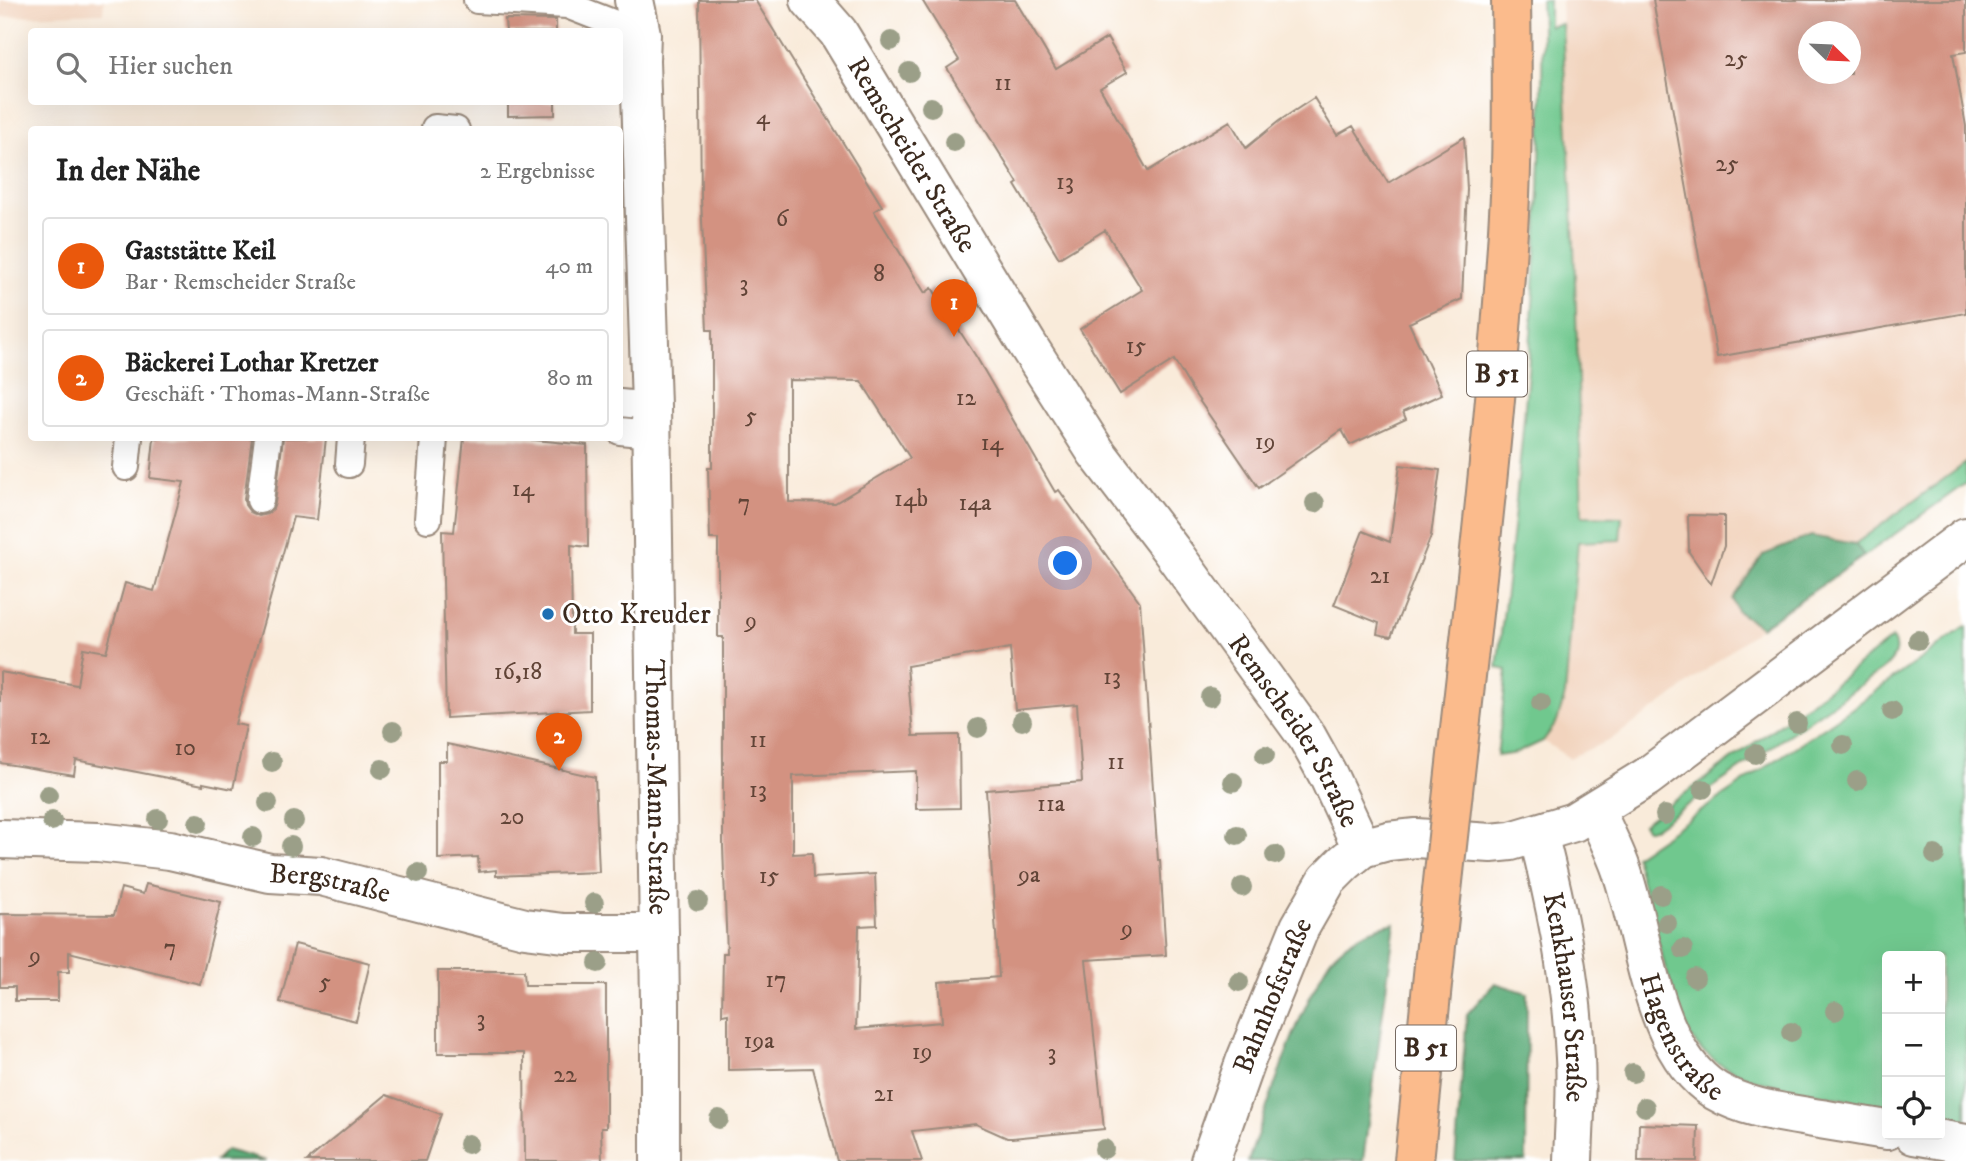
<!DOCTYPE html>
<html lang="de">
<meta charset="utf-8">
<style>
:root{--surface:#fff;--page:#f6f6f6;--text:#222;--muted:#767676;--line:#e0e0e0;--accent:#ea580c}
body{margin:0;font-family:"IM FELL DW Pica",serif;background:var(--page);color:var(--text)}
.controls{position:absolute;right:21px;bottom:21px;display:grid;overflow:hidden;border-radius:7px;box-shadow:0 7px 28px #0002}
.controls button{width:63px;height:63px;display:grid;place-items:center;padding:0;border:0;border-bottom:2px solid var(--line);background:var(--surface);color:var(--text);font:35px sans-serif}
.compass{position:absolute;left:1798px;top:21px;width:63px;height:63px;border-radius:50%;background:var(--surface);box-shadow:0 7px 28px #0002;rotate:113deg}
.you{position:absolute;left:1066px;top:564px;width:24px;height:24px;margin:-18px;border:5px solid #fff;border-radius:50%;background:#1a73e8;box-shadow:0 0 0 10px #1a73e833}
.badge{display:grid;place-items:center;width:46px;height:46px;border-radius:50%;background:var(--accent);color:#fff;font-size:23px;font-weight:700}
.pin{position:absolute;translate:-50% -58px;filter:drop-shadow(0 2px 4px #0008)}
.pin::after{content:'';position:absolute;top:37px;width:24px;height:21px;background:inherit;clip-path:polygon(0 0,100% 0,50% 100%)}
.list{margin:0;padding:0;list-style:none}
h2{display:flex;justify-content:space-between;align-items:center;height:91px;margin:0;padding:0 28px;font-size:30px}
h2 small{font-size:23px;font-weight:400;color:var(--muted)}
.list li{display:grid;grid-template-columns:46px 1fr auto;gap:21px;align-items:center;box-sizing:border-box;height:98px;margin:0 14px 14px;padding:0 14px;border:2px solid var(--line);border-radius:7px}
.list b{display:block;font-size:26px;white-space:nowrap}
.list p{margin:0;font-size:23px;white-space:nowrap;color:var(--muted)}
.list em{font-size:23px;font-style:normal;color:var(--muted)}
.icon{flex:none;width:38px;height:38px;fill:none;stroke:currentColor;stroke-width:2;stroke-linecap:round;stroke-linejoin:round}
.map{position:relative;flex:none;width:1966px;height:1161px;overflow:hidden}
.search{position:absolute;background:var(--surface);box-shadow:0 7px 28px #0002;left:28px;top:28px;width:595px;height:77px;display:flex;align-items:center;gap:18px;box-sizing:border-box;padding:0 24px;border-radius:7px;color:var(--muted);font-size:26px}
.panel{position:absolute;background:var(--surface);box-shadow:0 7px 28px #0002;left:28px;top:126px;width:595px;height:315px;border-radius:7px}
.map>svg:first-child{display:block}
.built{fill:#f2d4be;fill-rule:evenodd}
.green{fill:#70c88e;stroke:#567956;stroke-width:2}
.forest{fill:#5cac79;stroke:#4c6b4c;stroke-width:2}
.building{fill:#d39281;fill-rule:evenodd}
.lines{fill:none;stroke-linecap:round;stroke-linejoin:round}
.service-casing{stroke:#9a8a7c;stroke-width:30}
.minor-casing{stroke:#9a8a7c;stroke-width:42}
.tertiary-casing{stroke:#9a8a7c;stroke-width:42}
.primary-casing{stroke:#9a8a7c;stroke-width:42}
.service{stroke:#fff;stroke-width:26}
.minor{stroke:#fff;stroke-width:38}
.tertiary{stroke:#fff;stroke-width:38}
.primary{stroke:#fbbb8c;stroke-width:38}
.primary-bridge-casing{stroke:#9a8a7c;stroke-width:42;stroke-linecap:butt}
.primary-bridge{stroke:#fbbb8c;stroke-width:38}
.tree{fill:#9b9f88}
.poi-dot{fill:#1f6fb2;stroke:#fff;stroke-width:2.5}
.labels{text-anchor:middle;dominant-baseline:central;stroke-width:6;stroke-linejoin:round;paint-order:stroke}
.number-label{font-size:24px;fill:#614437}
.shield{fill:#fff;stroke:#766a62;stroke-width:2}
.shield-label{font-size:26px;font-weight:bold;fill:#3b2a1e}
.street-label{font-size:28px;fill:#3b2a1e;stroke:#fff}
.poi-label{font-size:28px;fill:#3b2a1e;stroke:#fff;text-anchor:start}
</style>
<div class="map">
<svg width="1966" height="1161" viewBox="0 0 1966 1161">
<rect width="100%" height="100%" fill="#fff"/>
<filter id="ink" filterUnits="userSpaceOnUse"><feTurbulence type="fractalNoise" baseFrequency=".0143" numOctaves="2"/><feDisplacementMap in="SourceGraphic" scale="14" xChannelSelector="R" yChannelSelector="G"/><feConvolveMatrix kernelMatrix="1 2 1 2 8 2 1 2 1" color-interpolation-filters="sRGB"/></filter>
<filter id="wash" filterUnits="userSpaceOnUse"><feTurbulence type="fractalNoise" baseFrequency=".00686" numOctaves="4" result="noise"/><feDisplacementMap in="SourceGraphic" scale="28" xChannelSelector="R" yChannelSelector="G"/><feGaussianBlur stdDeviation="1.57" result="paint"/><feColorMatrix in="noise" values="0 0 0 0 0 0 0 0 0 0 0 0 0 0 0 0 0 1.4 0 .05"/><feComposite in="paint" operator="in"/></filter>
<g filter="url(#wash)">
<rect width="100%" height="100%" fill="#f9ebda"/>
<path class="built" d="M0,0h104l-1,13 -103,4z
M1561,0h405v483l-205,144 -91,71 -60,42 -41,18 -26,-17 14,-19 8,-27 16,-174zM1808,32h42v42h-42z"/>
<path class="green" d="M1541,0h8v26l13,-2 12,221 8,271 40,1 -2,23 -42,2 -13,153 -8,27 -14,19 -26,12 -20,3 10,-86 -10,-2c19,-158 36,-317 42,-477 2,-63 5,-127 2,-191z
M1966,463v20l-102,73 -9,-12z
M1966,626v497l-26,-5v-162h-53v152l-130,-27 -35,-15 -20,-15 -15,-18 -22,-66 -30,-111 216,-147z
M1892,638c8,13 1,23 -10,32l-229,159h-6l-4,-5 188,-137z"/>
<path class="forest" d="M1811,536l44,8 9,12 -103,71 -24,-16 -5,-12 31,-44z
M1395,923l-32,238h-115c21,-58 39,-119 67,-174 6,-12 13,-28 23,-36 16,-15 37,-24 57,-28z
M1495,983l32,10 -1,168h-71l12,-147z
M226,1150l40,11h-51z"/>
<g id="blocks">
<path class="building" d="M699,0h56l127,206 -8,5 51,82 7,-5 45,70 78,134 4,-2 81,112 18,258h2l6,95 -80,5 18,169 -92,9h-5l-31,-14 -64,7 10,30h-85l-24,-93 -85,2v-56l-6,1 1,-62h4l-4,-106v-210h-5v-98h-8l-2,-71h4v-138h-5l-6,-132zM789,380l72,1 49,77 -75,45 -46,-1zM1010,648l5,62 62,-6 5,78 -96,8 13,187 -60,5 3,40 -86,7 3,-103 18,-1 -2,-51 -62,4 -1,-25 -19,1v-78l123,-5v38l44,-1 -1,-73 -46,1 -6,-70z
M922,0h93l41,69 51,-31 20,34 -27,16 48,83 82,-50 16,27 33,-27 35,-23 23,37 16,-9 35,57 76,-46 3,52 -5,110 -53,24 33,71 -39,18 3,7 -56,26 -8,-15 -83,58 -67,-98 -18,-30 -54,34 -40,-65 62,-39 -37,-60 -46,28 -44,-73 3,-2 -71,-115 12,-8z
M1653,0h313v52l-13,2 13,72v187l-249,44zM1809,32h42v42h-42z
M505,19l51,1v12h-50z
M508,102h47v13l-47,1z
M154,438h98l-8,61 1,6 5,7 9,4 8,-2 6,-5 2,-6 8,-65h43l-9,82 -24,-3 -58,207 11,2 -13,63 -30,-6v2l-127,-25 -2,15 -74,-12v-91l77,13 6,-37 23,4 19,-69 29,8 30,-109 -34,-4z
M464,438h50l73,7 1,102 -17,-2 1,89h18v76l-144,8 -4,-187 12,1z
M1400,465l40,5 -9,66 -40,101 -14,-3 2,-11 -45,-18 29,-74 27,11z
M1688,515l36,1v30l-13,38 -22,-32z
M447,744l148,33 4,95 -103,4v-6l-17,2 -1,-15 -40,2v-98h9z
M146,884l75,18 -21,82 -131,-32v20h-11v29h-43v-14h-15v-73l114,1 7,-27 22,6z
M295,944l75,19 -14,58 -76,-19z
M438,971h86l1,14h81v143h-5l1,33h-77l-1,-108h-86z
M386,1095l55,19 -16,47h-118z
M1639,1124l59,2 -1,35h-59z"/>
</g>
</g>
<g filter="url(#ink)">
<use href="#blocks" fill-opacity="0" stroke="#9a8a7c" stroke-width="2"/>
<g class="lines">
<defs>
<path id="service" d="M477,0l90,5 74,29
M435,128l21,2
M620,403l31,3
M620,431l31,3
M349,464l2,-26
M126,467l3,-29
M260,500l8,-62
M428,519l6,-81"/>
<g id="minor">
<path id="s1" d="M1595,810c9,20 19,39 26,59 24,67 30,182 95,222 27,16 62,21 92,26 26,4 53,9 79,13"/>
<path id="s2" d="M0,839l98,3 72,8 100,23 51,3 204,52 39,5h95"/>
<path d="M1914,1135l52,9"/>
<path id="s3" d="M1210,1161l35,-99 55,-135 27,-47 18,-18 17,-14"/>
</g>
<g id="tertiary">
<path id="s4" d="M634,0l7,34 -1,27 11,345 9,597v158"/>
<path id="s5" d="M810,0l28,32 189,312 69,108 75,98 136,187 21,38 34,73 26,-7 28,-3 75,5 20,-2 63,-19 73,-45 319,-240"/>
<path id="s6" d="M1538,834c19,74 34,148 37,224 2,34 -1,69 -2,103"/>
</g>
<path id="primary" d="M1458,746c21,-183 42,-366 52,-550 3,-65 2,-131 1,-196
M1414,1161l23,-225"/>
</defs>
<use href="#service" class="service-casing"/>
<use href="#minor" class="minor-casing"/>
<use href="#tertiary" class="tertiary-casing"/>
<use href="#primary" class="primary-casing"/>
<use href="#service" class="service"/>
<use href="#minor" class="minor"/>
<use href="#tertiary" class="tertiary"/>
<use href="#primary" class="primary"/>
<defs>
<path id="primary-bridge" d="M1437,936l21,-190"/>
</defs>
<use href="#primary-bridge" class="primary-bridge-casing"/>
<use href="#primary-bridge" class="primary-bridge"/>
</g>
<g class="tree">
<circle cx="891" cy="41" r="10"/>
<circle cx="909" cy="72" r="10"/>
<circle cx="931" cy="107" r="10"/>
<circle cx="954" cy="142" r="10"/>
<circle cx="1315" cy="503" r="10"/>
<circle cx="1918" cy="640" r="10"/>
<circle cx="1210" cy="697" r="10"/>
<circle cx="1541" cy="703" r="10"/>
<circle cx="1892" cy="711" r="10"/>
<circle cx="1022" cy="721" r="10"/>
<circle cx="1797" cy="723" r="10"/>
<circle cx="978" cy="728" r="10"/>
<circle cx="393" cy="731" r="10"/>
<circle cx="1843" cy="745" r="10"/>
<circle cx="1755" cy="754" r="10"/>
<circle cx="1265" cy="755" r="10"/>
<circle cx="272" cy="762" r="10"/>
<circle cx="382" cy="769" r="10"/>
<circle cx="1857" cy="781" r="10"/>
<circle cx="1233" cy="782" r="10"/>
<circle cx="1703" cy="789" r="10"/>
<circle cx="48" cy="795" r="10"/>
<circle cx="268" cy="803" r="10"/>
<circle cx="1665" cy="815" r="10"/>
<circle cx="158" cy="819" r="10"/>
<circle cx="52" cy="821" r="10"/>
<circle cx="294" cy="821" r="10"/>
<circle cx="198" cy="823" r="10"/>
<circle cx="1237" cy="835" r="10"/>
<circle cx="253" cy="837" r="10"/>
<circle cx="291" cy="846" r="10"/>
<circle cx="1275" cy="855" r="10"/>
<circle cx="1935" cy="855" r="10"/>
<circle cx="418" cy="873" r="10"/>
<circle cx="1242" cy="887" r="10"/>
<circle cx="1661" cy="895" r="10"/>
<circle cx="698" cy="901" r="10"/>
<circle cx="594" cy="903" r="10"/>
<circle cx="1667" cy="923" r="10"/>
<circle cx="1683" cy="949" r="10"/>
<circle cx="598" cy="963" r="10"/>
<circle cx="1695" cy="978" r="10"/>
<circle cx="1239" cy="982" r="10"/>
<circle cx="1835" cy="1011" r="10"/>
<circle cx="1791" cy="1032" r="10"/>
<circle cx="1633" cy="1073" r="10"/>
<circle cx="1645" cy="1107" r="10"/>
<circle cx="719" cy="1119" r="10"/>
<circle cx="468" cy="1144" r="10"/>
<circle cx="1104" cy="1149" r="10"/>
</g>
</g>
<circle class="poi-dot" cx="548" cy="614" r="7"/>
<g class="labels">
<g class="number-label">
<text x="1736" y="59">25</text>
<text x="1003" y="83">11</text>
<text x="763" y="117">4</text>
<text x="1727" y="164">25</text>
<text x="1065" y="182">13</text>
<text x="782" y="219">6</text>
<text x="879" y="274">8</text>
<text x="744" y="284">3</text>
<text x="1136" y="346">15</text>
<text x="966" y="398">12</text>
<text x="751" y="416">5</text>
<text x="1265" y="442">19</text>
<text x="992" y="443">14</text>
<text x="523" y="489">14</text>
<text x="911" y="499">14b</text>
<text x="744" y="503">7</text>
<text x="975" y="503">14a</text>
<text x="1380" y="576">21</text>
<text x="751" y="621">9</text>
<text x="518" y="672">16,18</text>
<text x="1112" y="677">13</text>
<text x="40" y="737">12</text>
<text x="758" y="740">11</text>
<text x="185" y="748">10</text>
<text x="1116" y="762">11</text>
<text x="758" y="790">13</text>
<text x="1051" y="804">11a</text>
<text x="512" y="817">20</text>
<text x="1029" y="875">9a</text>
<text x="769" y="876">15</text>
<text x="1127" y="929">9</text>
<text x="170" y="948">7</text>
<text x="35" y="956">9</text>
<text x="776" y="980">17</text>
<text x="325" y="982">5</text>
<text x="481" y="1019">3</text>
<text x="759" y="1041">19a</text>
<text x="922" y="1052">19</text>
<text x="1052" y="1053">3</text>
<text x="565" y="1075">22</text>
<text x="884" y="1094">21</text>
</g>
<g class="shield">
<rect x="1467" y="351.5" width="60" height="45" rx="5"/>
<rect x="1396" y="1025.5" width="60" height="45" rx="5"/>
</g>
<g class="shield-label">
<text x="1497" y="374">B 51</text>
<text x="1426" y="1048">B 51</text>
</g>
<g class="street-label">
<text stroke="none"><textPath href="#s5" startOffset="186">Remscheider Straße</textPath></text>
<text stroke="none"><textPath href="#s5" startOffset="878">Remscheider Straße</textPath></text>
<text stroke="none"><textPath href="#s4" startOffset="788">Thomas-Mann-Straße</textPath></text>
<text stroke="none"><textPath href="#s2" startOffset="334">Bergstraße</textPath></text>
<text stroke="none"><textPath href="#s3" startOffset="177">Bahnhofstraße</textPath></text>
<text stroke="none"><textPath href="#s6" startOffset="166">Kenkhauser Straße</textPath></text>
<text stroke="none"><textPath href="#s1" startOffset="245">Hagenstraße</textPath></text>
</g>
<g class="poi-label">
<text x="562" y="614">Otto Kreuder</text>
</g>
</g>
</svg>
<div class="controls">
<button>+</button>
<button>−</button>
<button><svg class="icon" aria-label="locate" viewBox="0 0 24 24"><circle cx="12" cy="12" r="6"/><path d="M12 2v4M12 18v4M2 12h4M18 12h4"/></svg></button>
</div>
<svg class="compass" viewBox="-18 -18 36 36"><path d="M0-13l5 13h-10z" fill="#e53935"/><path d="M0 13l5-13h-10z" fill="#767676"/></svg>
<div class="you"></div>
<div class="pin badge" style="left:954px;top:337px">1</div>
<div class="pin badge" style="left:559px;top:771px">2</div>
<div class="search"><svg class="icon" aria-label="search" viewBox="0 0 24 24"><circle cx="10" cy="10" r="6"/><path d="M15 15l6 6"/></svg>Hier suchen</div>
<section class="panel">
<h2>In der Nähe<small>2 Ergebnisse</small></h2>
<ul class="list">
<li><span class="badge">1</span><div><b>Gaststätte Keil</b><p>Bar · Remscheider Straße</p></div><em>40 m</em></li>
<li><span class="badge">2</span><div><b>Bäckerei Lothar Kretzer</b><p>Geschäft · Thomas-Mann-Straße</p></div><em>80 m</em></li>
</ul>
</section>
</div>
